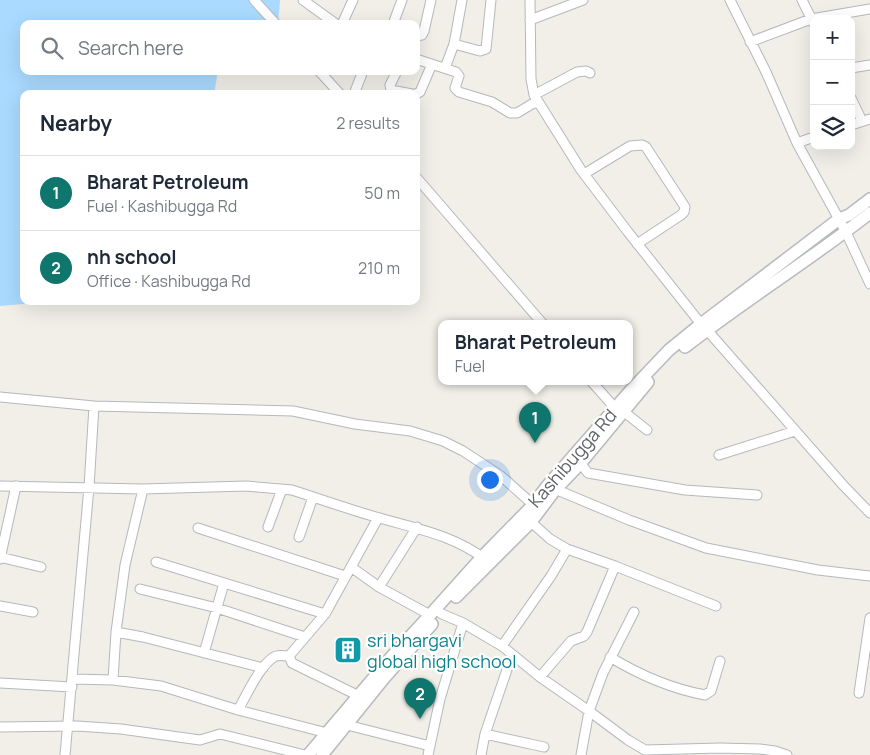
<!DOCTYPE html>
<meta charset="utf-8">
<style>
:root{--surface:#fff;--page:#f6f6f7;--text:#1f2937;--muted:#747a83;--line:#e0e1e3;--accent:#0f766e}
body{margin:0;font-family:Manrope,sans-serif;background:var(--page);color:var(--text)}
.controls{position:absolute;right:15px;top:15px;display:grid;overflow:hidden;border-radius:10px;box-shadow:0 5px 20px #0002}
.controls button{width:45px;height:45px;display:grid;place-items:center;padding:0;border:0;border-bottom:1px solid var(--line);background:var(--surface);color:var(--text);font:25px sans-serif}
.you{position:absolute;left:489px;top:479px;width:18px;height:18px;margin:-12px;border:4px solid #fff;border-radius:50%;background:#1a73e8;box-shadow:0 0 0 8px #1a73e833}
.badge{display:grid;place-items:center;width:32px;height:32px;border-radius:50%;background:var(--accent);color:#fff;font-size:16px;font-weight:700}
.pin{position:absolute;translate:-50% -41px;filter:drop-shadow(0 1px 2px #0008)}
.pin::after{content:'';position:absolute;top:26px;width:18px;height:15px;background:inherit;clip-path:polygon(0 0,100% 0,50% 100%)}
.popup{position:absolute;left:438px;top:320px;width:195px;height:65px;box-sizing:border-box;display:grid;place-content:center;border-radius:10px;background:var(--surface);filter:drop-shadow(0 1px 4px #0005);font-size:16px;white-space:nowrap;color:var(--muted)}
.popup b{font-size:19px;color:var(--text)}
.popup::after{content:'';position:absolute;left:50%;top:100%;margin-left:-10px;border:10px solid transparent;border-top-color:var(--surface)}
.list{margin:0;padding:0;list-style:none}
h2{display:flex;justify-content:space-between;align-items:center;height:65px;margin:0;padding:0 20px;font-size:21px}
h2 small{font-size:16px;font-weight:400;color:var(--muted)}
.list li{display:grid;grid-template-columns:32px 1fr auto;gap:15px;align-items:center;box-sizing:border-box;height:75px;padding:0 20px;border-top:1px solid var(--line)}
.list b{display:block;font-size:19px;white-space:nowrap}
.list p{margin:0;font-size:16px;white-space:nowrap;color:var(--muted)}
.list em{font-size:16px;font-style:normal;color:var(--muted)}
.icon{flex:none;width:28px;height:28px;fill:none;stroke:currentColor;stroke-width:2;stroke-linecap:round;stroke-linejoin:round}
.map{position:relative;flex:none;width:870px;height:755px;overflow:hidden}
.search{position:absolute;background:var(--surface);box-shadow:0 5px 20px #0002;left:20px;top:20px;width:400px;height:55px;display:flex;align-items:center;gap:12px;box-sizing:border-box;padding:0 18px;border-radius:10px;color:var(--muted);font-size:19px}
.panel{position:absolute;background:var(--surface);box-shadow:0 5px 20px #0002;left:20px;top:90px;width:400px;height:215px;border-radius:10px}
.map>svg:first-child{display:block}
.water{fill:#aadaff}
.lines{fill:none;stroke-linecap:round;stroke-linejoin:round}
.minor-casing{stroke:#b5b8bc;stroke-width:11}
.secondary-casing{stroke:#b6babf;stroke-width:14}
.minor{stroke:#fff;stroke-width:9}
.secondary{stroke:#fff;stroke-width:11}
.labels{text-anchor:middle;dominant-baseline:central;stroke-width:4.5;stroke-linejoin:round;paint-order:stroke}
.street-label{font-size:18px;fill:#5f6368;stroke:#fff}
.culture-label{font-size:18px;fill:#0d838f;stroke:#fff;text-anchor:start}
</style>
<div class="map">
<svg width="870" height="755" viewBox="0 0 870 755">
<rect width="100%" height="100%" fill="#f1efe8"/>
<path class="water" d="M0,0h280l-2,24h-254v47h194l-4,23h-190v207h3l-3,3 -24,2z"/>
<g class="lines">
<defs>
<path id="minor" d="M254,0l22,24
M303,0l33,24
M530,0l1,79 3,16 47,75 47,62 73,92
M730,0l36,72 31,71 49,89 24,52
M802,0l12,24
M530,20l53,-20
M342,24l11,-24
M393,24l9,-24
M416,36l6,-1 2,-4 7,-31
M750,42l61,-23 59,-10
M454,44l26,7 6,-2 5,-49
M416,59l40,13 3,4 -4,12 4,4 33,10 18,11h7l15,-9 6,-2
M445,68l9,-24 8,-44
M851,68l19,-3
M319,71l21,23
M397,71l-7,14 1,5 21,4
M354,94l9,-23
M416,94l4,-2 12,-28
M534,95l43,-23 9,-1 4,2
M851,98l11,23
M851,125l19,-6
M797,143l17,-6
M584,174l46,-28 12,-1 4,2 39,60 -1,5 -3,3 -44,29
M416,177l127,147
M707,330l136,155 27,28
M592,382l23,26
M0,397l94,9 199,5 62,13 55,7 33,10 20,10 38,25 36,32
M623,411l24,19
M719,455l76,-24
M578,460l10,13 97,17 72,5
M0,486l143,3 103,-3 46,4c28,9 56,19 84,27 38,11 78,18 110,43
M550,487l79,33 77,28 112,22 52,6
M531,522l19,17 17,10 48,17 101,40
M268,527l14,-38
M198,528l147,48
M299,537l14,-40
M0,557l41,10
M0,559l16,-73
M156,562l169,52
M351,567l28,20 51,28
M379,587l38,-60
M140,589l77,19 88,29
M0,606l33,6
M436,609l6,5 21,9 39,23 38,31 49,34 39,29 17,10 75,-2 40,1 15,2 12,4
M116,632l27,5 120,31
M502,646l49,-70 16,-27
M204,653l20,-70
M289,656l3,7 71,35
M610,657c28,17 63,32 95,38l6,-4 9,-30
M540,677l31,-36 13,-5 3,-4 28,-66
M73,679l40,1 48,6 77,24 93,24
M113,680l3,-48 9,-67 18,-76
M0,683l72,4
M859,693l11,-75
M238,710c8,-14 22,-45 36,-53 4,-3 10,-1 15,-1l36,-42 53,-96
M347,725l83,21
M0,727l77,-1 44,3 79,11 20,-6 85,21
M485,734l59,13
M65,755l24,-268 5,-81
M428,755l12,-56 23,-76
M481,755l4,-21 27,-79
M581,755l8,-44 14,-38 31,-61"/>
<path id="secondary" d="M685,347c60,-47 125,-87 185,-134
M456,597l75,-75 24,-32 25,-26 68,-82
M308,755l85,-100 37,-40 52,-58 51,-52 14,-19 83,-95 39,-41 32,-26 138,-105 10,-4 21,-16
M322,755l63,-78 47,-53"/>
</defs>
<use href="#minor" class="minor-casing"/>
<use href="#secondary" class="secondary-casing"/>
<use href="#minor" class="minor"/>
<use href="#secondary" class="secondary"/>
</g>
<defs>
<symbol id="building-square" viewBox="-11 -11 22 22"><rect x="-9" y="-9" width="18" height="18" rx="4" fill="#0f9aa8" stroke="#fff"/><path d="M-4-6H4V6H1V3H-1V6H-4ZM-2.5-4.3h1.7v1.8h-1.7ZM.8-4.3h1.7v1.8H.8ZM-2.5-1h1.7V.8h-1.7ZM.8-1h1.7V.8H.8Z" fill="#fff"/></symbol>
</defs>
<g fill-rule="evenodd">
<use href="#building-square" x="332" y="634" width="32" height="32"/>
</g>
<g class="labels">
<g class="street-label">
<text transform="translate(572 458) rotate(-49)">Kashibugga Rd</text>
</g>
<g class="culture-label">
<text x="367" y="640">sri bhargavi<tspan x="367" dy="21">global high school</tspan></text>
</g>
</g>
</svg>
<div class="controls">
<button>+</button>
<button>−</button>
<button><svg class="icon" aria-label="layers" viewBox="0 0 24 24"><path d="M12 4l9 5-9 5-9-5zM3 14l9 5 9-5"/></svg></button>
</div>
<div class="you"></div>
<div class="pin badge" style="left:535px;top:443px">1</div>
<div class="popup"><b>Bharat Petroleum</b>Fuel</div>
<div class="pin badge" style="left:420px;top:719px">2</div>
<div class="search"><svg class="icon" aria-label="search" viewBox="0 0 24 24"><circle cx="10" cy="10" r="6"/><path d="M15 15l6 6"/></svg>Search here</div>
<section class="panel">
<h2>Nearby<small>2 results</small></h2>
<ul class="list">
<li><span class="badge">1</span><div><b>Bharat Petroleum</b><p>Fuel · Kashibugga Rd</p></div><em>50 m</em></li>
<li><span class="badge">2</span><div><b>nh school</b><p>Office · Kashibugga Rd</p></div><em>210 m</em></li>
</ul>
</section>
</div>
